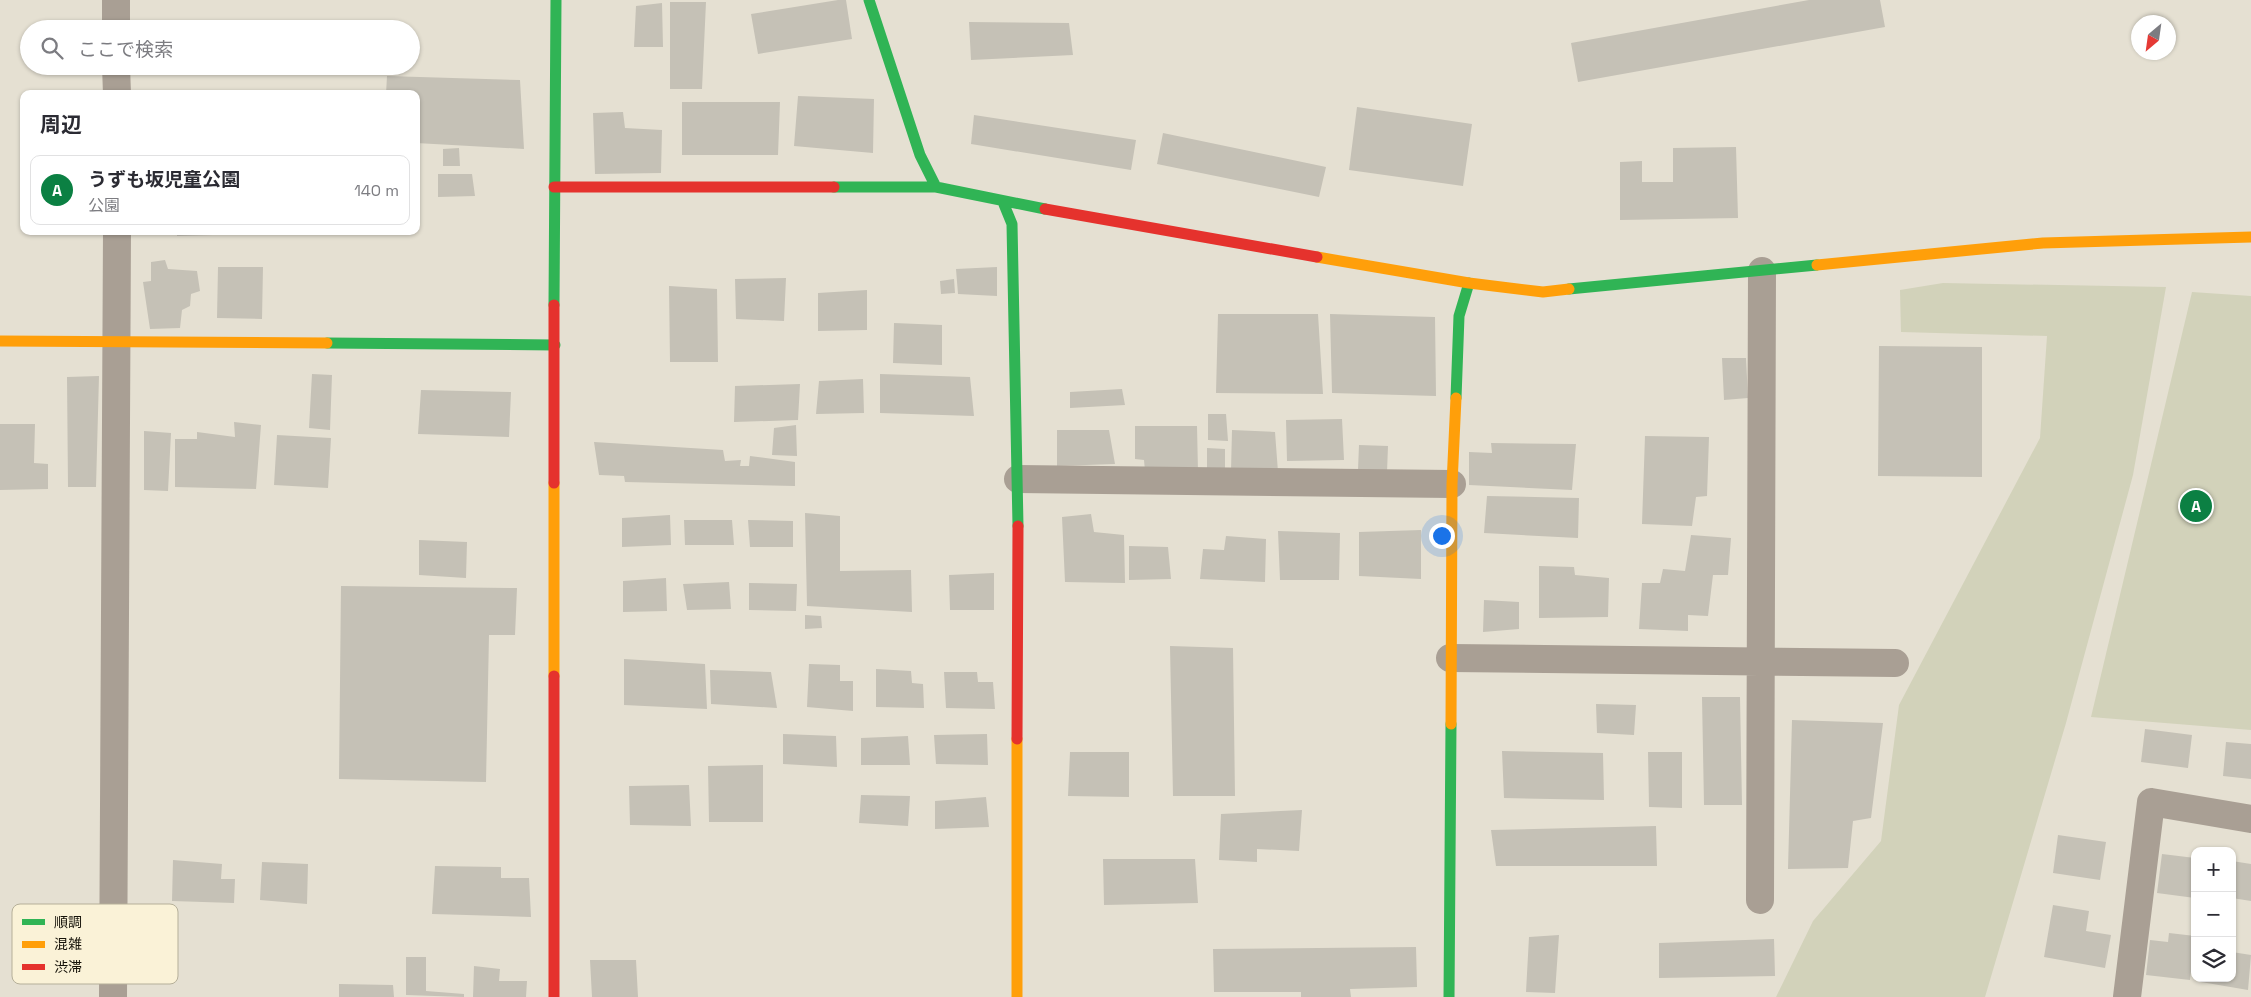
<!DOCTYPE html>
<html lang="ja">
<meta charset="utf-8">
<style>
:root{--surface:#fff;--page:#f2f2f3;--text:#2b2b33;--muted:#7c7c81;--line:#e1e1e2;--accent:#0b8043}
body{margin:0;font-family:"Space Grotesk","Noto Sans JP",sans-serif;background:var(--page);color:var(--text)}
.controls{position:absolute;right:15px;bottom:15px;display:grid;overflow:hidden;border-radius:10px;box-shadow:0 1px 4px #0004}
.controls button{width:45px;height:45px;display:grid;place-items:center;padding:0;border:0;border-bottom:1px solid var(--line);background:var(--surface);color:var(--text);font:25px sans-serif}
.compass{position:absolute;left:2131px;top:15px;width:45px;height:45px;border-radius:50%;background:var(--surface);box-shadow:0 1px 4px #0004;rotate:209deg}
.you{position:absolute;left:1441px;top:535px;width:18px;height:18px;margin:-12px;border:4px solid #fff;border-radius:50%;background:#1a73e8;box-shadow:0 0 0 8px #1a73e833}
.badge{display:grid;place-items:center;width:32px;height:32px;border-radius:50%;background:var(--accent);color:#fff;font-size:16px;font-weight:700}
.pin{position:absolute;translate:-50% -50%;border:2px solid #fff;box-shadow:0 1px 5px #0006}
.list{margin:0;padding:0;list-style:none}
h2{display:flex;justify-content:space-between;align-items:center;height:65px;margin:0;padding:0 20px;font-size:21px}
h2 small{font-size:16px;font-weight:400;color:var(--muted)}
.list li{display:grid;grid-template-columns:32px 1fr auto;gap:15px;align-items:center;box-sizing:border-box;height:70px;margin:0 10px 10px;padding:0 10px;border:1px solid var(--line);border-radius:10px}
.list b{display:block;font-size:19px;white-space:nowrap}
.list p{margin:0;font-size:16px;white-space:nowrap;color:var(--muted)}
.list em{font-size:16px;font-style:normal;color:var(--muted)}
.icon{flex:none;width:28px;height:28px;fill:none;stroke:currentColor;stroke-width:2;stroke-linecap:round;stroke-linejoin:round}
.map{position:relative;flex:none;width:2251px;height:997px;overflow:hidden}
.search{position:absolute;background:var(--surface);box-shadow:0 1px 4px #0004;left:20px;top:20px;width:400px;height:55px;display:flex;align-items:center;gap:12px;box-sizing:border-box;padding:0 18px;border-radius:28px;color:var(--muted);font-size:19px}
.panel{position:absolute;background:var(--surface);box-shadow:0 1px 4px #0004;left:20px;top:90px;width:400px;height:145px;border-radius:10px}
.map>svg:first-child{display:block}
.green{fill:#d2d2ba}
.building{fill:#c5c1b6}
.lines{fill:none;stroke-linecap:round;stroke-linejoin:round}
.street{stroke:#a99f94;stroke-width:28}
.fast{stroke:#30b455;stroke-width:11}
.slow{stroke:#ff9f0a;stroke-width:11}
.jam{stroke:#e5322d;stroke-width:11}
.key{fill:#faf2d7;stroke:#b5af99;stroke-width:1}
.key-label{font-size:14px;fill:#151209}
</style>
<div class="map">
<svg width="2251" height="997" viewBox="0 0 2251 997">
<rect width="100%" height="100%" fill="#e5e0d2"/>
<path class="green" d="M1943,283l223,4 -33,188 -67,248 -81,274h-209l37,-76 68,-80 18,-136 141,-267 7,-102 -146,-4 -1,-42z
M2192,292l59,4v434l-160,-13z"/>
<path class="building" d="M838,0h8l6,39 -94,15 -7,-40z
M1809,0h71l5,27 -307,55 -7,-39z
M670,2h36l-4,87h-32z
M662,3l1,44h-29l2,-41z
M969,22l100,1 4,32 -102,5z
M387,76l133,4 4,69 -108,-6v-49h-30z
M798,96l76,3 -1,54 -79,-7z
M682,102h98l-2,53h-96z
M1357,107l115,17 -9,62 -114,-16z
M623,112l2,16 37,2 -1,43 -66,1 -2,-61z
M974,115l162,25 -5,30 -160,-26z
M1163,133l163,34 -7,30 -162,-33z
M1736,147l2,71 -118,2v-58l22,-1v21h31v-34z
M459,148l1,18h-17v-17z
M438,174h34l3,22 -37,1z
M177,231h35l1,4 -36,1z
M165,260l3,9 29,2 3,20 -9,3 -1,12 -8,4 -2,18 -30,1 -7,-47 8,-1v-19z
M218,267h45l-1,52 -45,-1z
M997,267v29l-39,-2 -2,-25z
M786,278l-2,43 -48,-2 -1,-40z
M954,279l1,14 -14,1 -1,-13z
M669,286l48,3 1,73h-48z
M867,290v40l-49,1v-38z
M1218,314h100l5,80 -107,-1z
M1330,314l105,3 1,79 -104,-3z
M894,323l48,2v40l-49,-2z
M1879,346l103,1v130l-104,-1z
M1722,358h24l2,40 -24,2z
M312,374l20,1 -2,55 -21,-2z
M880,374l90,3 4,39 -94,-3z
M99,376l-3,111h-28l-1,-110z
M863,379l1,34 -48,1 3,-33z
M800,384l-2,36 -64,2 1,-36z
M1122,389l3,16 -55,3v-16z
M421,390l90,2 -2,45 -91,-3z
M1208,414h18l2,27 -20,-1z
M1342,419l2,41 -57,1 -1,-41z
M234,422l27,3 -5,64 -81,-2v-48h22v-7l38,5z
M0,424h35l-1,39 14,1v25l-48,1z
M796,425l1,31 -25,-1 2,-27z
M1135,426h62l1,46 -53,-1 -1,-11 -9,-1z
M1057,430h52l6,34 -58,2z
M1232,430l43,2 3,40 -47,-1z
M144,431l27,2 -3,58 -24,-1z
M277,435l54,3 -3,50 -54,-3z
M1645,436l64,1 -2,59 -11,1 -4,29 -50,-2z
M594,442l129,8 2,11 16,-1 -1,6h9l1,-10 45,6v24l-170,-4 -1,-6 -25,-1z
M1491,443l85,1 -4,46 -103,-5v-33l23,1z
M1359,445l29,1 -1,26 -29,-2z
M1207,448l18,1v20h-18z
M1487,496l92,2 -1,40 -94,-5z
M805,513l35,3v55l71,-1 1,42 -105,-6z
M1091,514l3,18 30,3 1,48 -60,-1 -3,-65z
M670,515l1,30 -49,2v-29z
M684,520h48l2,25h-49z
M748,520l45,1v26h-43z
M1421,530v49l-62,-3v-44z
M1278,531l62,2 -1,47h-59z
M1691,535l40,3 -3,37h-15l-5,41 -20,-1v16l-49,-2 3,-46h18l3,-14 22,2z
M1226,536l40,3 -1,43 -65,-3 3,-30 21,1z
M419,540l48,2 -1,36 -47,-3z
M1129,546l39,1 3,32 -42,1z
M1539,566l35,1 1,8 34,3 -1,39 -69,1z
M994,573v37h-44l-1,-35z
M666,578l1,33 -44,1v-31z
M729,582l2,27 -44,1 -4,-26z
M749,583l48,1 -1,27 -47,-1z
M341,586l176,2 -2,47h-26l-3,147 -147,-3z
M1484,600l35,2v27l-36,3z
M805,615l16,1 1,12 -17,1z
M1170,646l63,2 2,148h-62z
M624,659l81,5 2,45 -83,-4z
M809,664l31,1v16h13v30l-46,-4z
M876,669l35,2 1,12 11,1 1,24 -48,-1z
M710,670l61,2 6,36 -66,-4z
M944,672h33l1,10h15l2,27 -49,-1z
M1702,697h38l2,108h-38z
M1596,704l40,1 -2,30 -37,-2z
M1792,720l91,3 -12,95 -18,3 -5,47 -60,1z
M2145,729l47,6 -4,33 -47,-6z
M783,734l53,2 1,31 -54,-3z
M987,734l1,31 -52,-1 -2,-29z
M908,736l2,29h-49v-27z
M2226,742l25,2v35l-28,-3z
M1502,751l101,2 1,47 -100,-2z
M1070,752h59v45l-61,-1z
M1648,752h34v56l-33,-1z
M763,765v57h-54l-1,-56z
M689,785l2,41 -61,-1 -1,-39z
M861,795l49,1 -2,30 -49,-3z
M986,797l3,30 -54,2v-28z
M1302,810l-3,41 -42,-2v13l-38,-2 2,-46z
M1656,826l1,40h-161l-5,-36z
M2058,835l48,7 -6,38 -47,-7z
M2162,854l33,4v40l-38,-5z
M1103,859h92l3,44 -94,2z
M173,860l49,4 -1,15h14l-1,24 -62,-2z
M2232,861l19,3v37l-19,-3z
M262,862l46,2 -1,40 -47,-4z
M435,866l66,1v11h28l2,39 -99,-3z
M2053,905l36,6 -3,20 25,4 -6,33 -61,-11z
M2169,933l26,3 -5,44 -44,-5 4,-35 18,2z
M1559,935l-4,58 -29,-1 3,-55z
M1774,939l1,37 -116,2v-35z
M1416,947l1,40 -67,2 1,8h-50v-5h-87l-1,-43z
M2232,952l19,3 -3,35 -47,-8 1,-4h30z
M406,957h20v34l38,3v3l-58,-2z
M590,960h46l2,37h-46z
M474,966l26,3 -1,12h28l-1,16h-53z
M339,984l54,1 1,12h-55z"/>
<g class="lines">
<path class="street" d="M116,0v29
M116,66l1,28
M1018,479l434,5
M1450,658l445,5
M1760,900l2,-629
M113,997l4,-766
M2127,997l24,-195 100,17"/>
<path class="fast" d="M869,0l51,155 16,32 109,22
M834,187h102
M1003,202l9,22 6,302
M1569,289l248,-24
M554,305l2,-305
M327,343l228,2
M1456,398l3,-82 10,-33
M1449,997l2,-273"/>
<path class="slow" d="M1317,257l152,26 74,9 26,-3
M1817,265l226,-22 208,-6
M0,341l327,2
M554,483v193
M1451,724l1,-240 4,-86
M1017,997v-258"/>
<path class="jam" d="M554,187h280
M1045,209l272,48
M554,305v178
M554,676v321
M1017,739l1,-213"/>
</g>
<rect x="12" y="904" width="166" height="80" rx="8" class="key"/>
<rect x="22" y="919" width="23" height="6" fill="#30b455"/>
<rect x="22" y="941" width="23" height="7" fill="#ff9f0a"/>
<rect x="22" y="964" width="23" height="6" fill="#e5322d"/>
<g class="key-label">
<text x="54" y="927">順調</text>
<text x="54" y="949">混雑</text>
<text x="54" y="972">渋滞</text>
</g>
</svg>
<div class="controls">
<button>+</button>
<button>−</button>
<button><svg class="icon" aria-label="layers" viewBox="0 0 24 24"><path d="M12 4l9 5-9 5-9-5zM3 14l9 5 9-5"/></svg></button>
</div>
<svg class="compass" viewBox="-18 -18 36 36"><path d="M0-13l5 13h-10z" fill="#e53935"/><path d="M0 13l5-13h-10z" fill="#7c7c81"/></svg>
<div class="you"></div>
<div class="pin badge" style="left:2196px;top:506px">A</div>
<div class="search"><svg class="icon" aria-label="search" viewBox="0 0 24 24"><circle cx="10" cy="10" r="6"/><path d="M15 15l6 6"/></svg>ここで検索</div>
<section class="panel">
<h2>周辺<small></small></h2>
<ul class="list">
<li><span class="badge">A</span><div><b>うずも坂児童公園</b><p>公園</p></div><em>140 m</em></li>
</ul>
</section>
</div>
